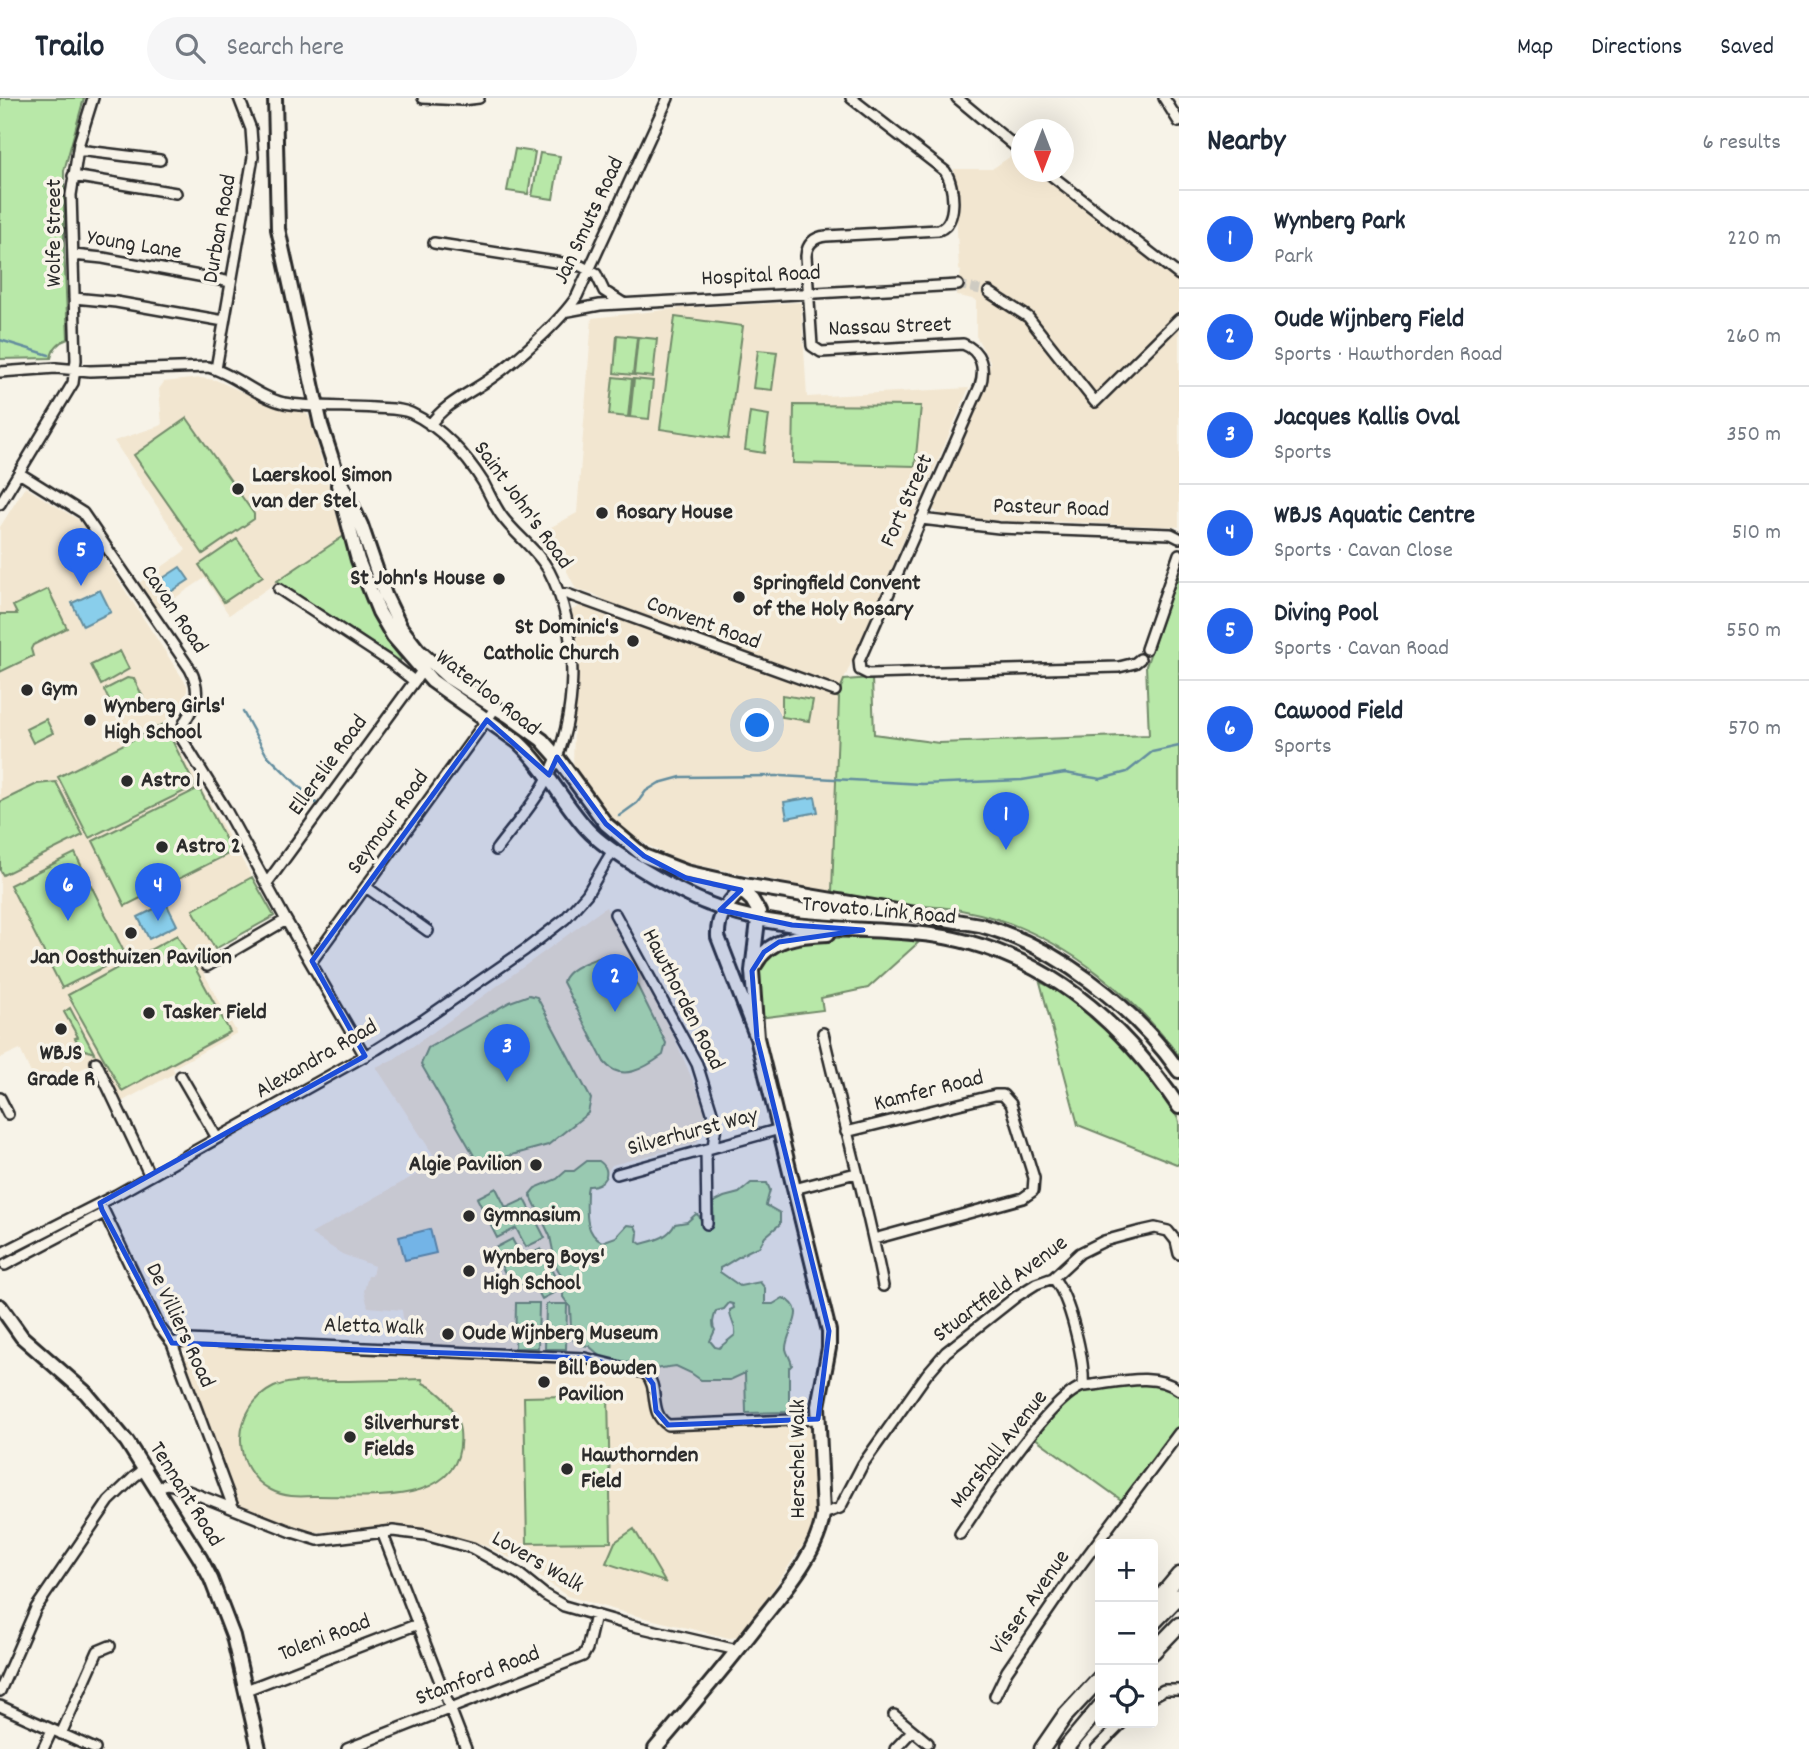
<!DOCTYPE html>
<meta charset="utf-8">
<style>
:root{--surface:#fff;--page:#f6f6f7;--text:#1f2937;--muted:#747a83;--line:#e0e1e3;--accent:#2563eb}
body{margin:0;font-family:Dekko,sans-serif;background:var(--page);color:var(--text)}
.controls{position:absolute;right:21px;bottom:21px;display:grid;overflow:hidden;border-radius:7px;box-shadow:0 7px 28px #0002}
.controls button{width:63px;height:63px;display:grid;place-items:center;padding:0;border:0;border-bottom:2px solid var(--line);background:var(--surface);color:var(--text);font:35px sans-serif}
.compass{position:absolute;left:1011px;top:21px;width:63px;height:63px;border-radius:50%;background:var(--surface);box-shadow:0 7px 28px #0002;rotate:180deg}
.you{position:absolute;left:758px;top:628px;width:24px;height:24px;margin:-18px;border:5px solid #fff;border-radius:50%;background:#1a73e8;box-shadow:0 0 0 10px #1a73e833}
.badge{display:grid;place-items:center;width:46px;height:46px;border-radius:50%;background:var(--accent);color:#fff;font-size:23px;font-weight:700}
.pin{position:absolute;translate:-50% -58px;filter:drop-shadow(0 2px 4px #0008)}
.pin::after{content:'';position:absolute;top:37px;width:24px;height:21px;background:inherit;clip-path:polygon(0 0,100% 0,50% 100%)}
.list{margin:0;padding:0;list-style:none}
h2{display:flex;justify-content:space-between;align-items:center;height:91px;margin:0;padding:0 28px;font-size:30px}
h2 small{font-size:23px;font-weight:400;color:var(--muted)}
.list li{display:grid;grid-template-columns:46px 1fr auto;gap:21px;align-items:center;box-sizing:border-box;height:98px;padding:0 28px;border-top:2px solid var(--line)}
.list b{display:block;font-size:26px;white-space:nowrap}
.list p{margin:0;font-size:23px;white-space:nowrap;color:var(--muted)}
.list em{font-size:23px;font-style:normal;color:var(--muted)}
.icon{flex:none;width:38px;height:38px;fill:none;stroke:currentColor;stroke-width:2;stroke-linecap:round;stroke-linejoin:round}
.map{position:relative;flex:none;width:1179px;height:1651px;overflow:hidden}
header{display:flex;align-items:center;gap:42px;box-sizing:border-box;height:98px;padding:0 35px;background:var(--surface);border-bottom:2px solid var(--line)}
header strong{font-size:33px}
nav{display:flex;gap:38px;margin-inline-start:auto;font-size:24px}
.search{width:490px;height:63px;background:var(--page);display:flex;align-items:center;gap:18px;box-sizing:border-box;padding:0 24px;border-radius:38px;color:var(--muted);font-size:26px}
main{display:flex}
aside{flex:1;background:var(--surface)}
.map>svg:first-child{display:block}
.built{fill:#f2e6d0}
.green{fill:#b8e8a8;stroke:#728a6a;stroke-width:2;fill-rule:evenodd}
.water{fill:#89ceeb;stroke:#638d9e;stroke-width:2}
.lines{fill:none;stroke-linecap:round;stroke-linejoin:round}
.stream{stroke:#638d9e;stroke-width:2.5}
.minor-tunnel{stroke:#cecbc2;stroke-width:9;stroke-dasharray:9 4.5;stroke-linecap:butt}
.minor-casing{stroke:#2b2b2b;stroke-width:14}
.major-casing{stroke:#2b2b2b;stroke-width:18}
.highway-casing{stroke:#2b2b2b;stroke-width:19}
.minor{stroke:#f7f3e8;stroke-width:9}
.major{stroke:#f7f3e8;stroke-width:12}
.highway{stroke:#f7f3e8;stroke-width:14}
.marked{fill:#1d4ed8;fill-opacity:0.2;stroke:#1d4ed8;stroke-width:5;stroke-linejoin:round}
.poi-dot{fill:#2b2b2b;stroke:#f7f3e8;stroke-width:2.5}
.labels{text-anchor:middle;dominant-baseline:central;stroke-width:7;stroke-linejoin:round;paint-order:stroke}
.street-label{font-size:23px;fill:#2b2b2b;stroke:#f7f3e8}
.poi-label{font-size:23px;font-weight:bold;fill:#2b2b2b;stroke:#f7f3e8;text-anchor:start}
</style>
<header>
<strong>Trailo</strong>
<div class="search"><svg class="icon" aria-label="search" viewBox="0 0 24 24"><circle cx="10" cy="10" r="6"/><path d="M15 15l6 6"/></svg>Search here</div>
<nav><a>Map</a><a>Directions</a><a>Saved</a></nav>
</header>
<main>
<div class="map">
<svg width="1179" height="1651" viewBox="0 0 1179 1651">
<rect width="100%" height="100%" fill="#f7f3e8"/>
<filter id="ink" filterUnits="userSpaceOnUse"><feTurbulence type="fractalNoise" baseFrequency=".0143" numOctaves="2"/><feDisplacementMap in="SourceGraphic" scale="14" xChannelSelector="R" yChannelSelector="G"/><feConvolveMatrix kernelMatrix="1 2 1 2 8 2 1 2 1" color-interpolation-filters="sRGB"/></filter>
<g filter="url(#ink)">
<path class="built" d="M1017,54l4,3 1,17h20l96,76 41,22v257l-136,-6 -3,3 -97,-8 -11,-7 55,-123 3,-24 -14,-26v-36l-20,-5 5,-24 -2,-1 -5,-101h38z
M801,204l6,95 162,-9 -132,308 2,2 -7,194 -144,-29 -26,-10 -39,-22 -24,-26 -26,-39 3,-114 -4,-42 8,-4 29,11 4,-12 -21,-12 -16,-4 -24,-47 -6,-2 -4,-8 35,-19 15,-195 91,-10z
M200,280l16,2 55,25 26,4 10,5 3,5 33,118 -114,78 -24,-37 -48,32 -18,-27 47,-33 -72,-109 48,-16 -3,-36 5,-7z
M25,389l54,33 108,165v9l-12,23 -11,6 110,193 -78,43 41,74 -64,35 2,5 -54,29 -20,-42 -63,29 -18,-40 -20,9v-531z
M606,809l69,132 33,77 -11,27 -85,22 -6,9 -67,22 62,156 188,13 1,57 20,1 5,92 -4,18 -51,76 -23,28 -8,1 -96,-23 -66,-19 -27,-19 -6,-8 -4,-17 -17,-1 -3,7 -28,-14 -55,-13 -49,-2 -66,3 -73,-26 -56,-148 1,-9 5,-5 222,10 -1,-10h-4l-4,-34 -34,-3 -4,-16 4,-15h4l2,-10 -32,-12 -31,-20 127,-72 -62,-95 18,-8 38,-26z"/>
<path class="green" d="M0,0h84l-20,73v76l4,92c-10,3 -15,9 -17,19l-51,1z
M515,51l20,3 -7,42 -21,-3z
M540,55l20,3 -7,43 -21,-3z
M675,219l68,9 -15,113 -68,-10z
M617,237l20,2 -4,38 -19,-2z
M638,239l19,2 -4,38 -19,-2z
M758,252l19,2 -5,38 -19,-2z
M613,279l19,2 -4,38 -19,-2z
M634,281l19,2 -4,38 -19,-2z
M794,307l127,1 -6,60 -122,-3z
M750,314l19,3 -5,38 -19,-3z
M187,320l67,96v5l-51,35 -69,-99z
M344,438c16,46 27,83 57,123l-1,2 -123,-80z
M237,441l26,37 -39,26 -25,-37z
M1179,474v484c-45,-60 -110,-114 -182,-137 -24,-8 -50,-12 -74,-13 -30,0 -61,-9 -91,-14l7,-194 -2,-1 7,-17 28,-2 2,56 65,9 210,-8 -3,-69z
M48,491l19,39 -34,17 -2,4 2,7 -33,16v-58h17l-4,-8z
M120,553l9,18 -28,16 -10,-20z
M127,580l7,1 9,18 -29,14 -10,-21z
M782,597l31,5 -4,21 -27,-4z
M46,621l7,14 -20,10 -7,-14z
M164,626l31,62 -106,52 -31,-61z
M56,684l27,53 -80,40 -3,-5v-68l37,-18z
M199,690l33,64 -107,54 -32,-65z
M75,755l51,103 -64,32 -52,-103z
M252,779l22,39 -59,33 -22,-39z
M177,837l53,97 -108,59 -54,-96z
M825,840h64l30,4 -51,46 -47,10 2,12 -65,8c-2,-68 0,-68 67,-80z
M614,857l10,4 42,84 -3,12c-18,13 -42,28 -59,7l-41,-80c3,-15 37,-26 51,-27z
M1040,884c44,19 102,81 128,121 3,6 10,13 11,19 0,12 0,30 0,43l-101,-40z
M529,897l8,2 54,102 -3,14 -40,32 -62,17 -10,-3 -55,-95 7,-16 82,-46z
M70,910l24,45 -12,-4 -7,-11 3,-1 -14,-25z
M587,1063h12c15,10 5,26 -11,25l-1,5c0,17 -4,42 15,51l14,-5 11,-12 8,1 3,7 -1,8 4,3c14,-4 27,-6 34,-20l12,-2 9,-8 3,2 5,11 7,-1c6,-6 0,-15 3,-24l10,-5 15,-4 12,-10h16l3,7 -4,15 14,8v11l-15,13 -6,10c-12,2 -26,15 -39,21v4l20,14 20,-4 5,6v16h8l10,-6c28,11 2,34 3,51 1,5 5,10 6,16l-3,3v44l-43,1 -1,-40 -15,7h-29l-10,-7 -15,-7 -29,4 -42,-10 -16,-14 -8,-1 -7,-4 -3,-14 -1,-20 -7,-10 1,-16 -8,-15 -6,-30 -20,-42 5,-6 22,-9 9,-8h8zM729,1205l4,1 1,4 -4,2c-1,10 7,15 5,25l-16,13 -4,-1 -5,-6 5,-11c-4,-6 -1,-13 1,-19l8,-2z
M496,1090l10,20 19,-9 20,39 -19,9 -10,-19 -19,10 -20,-40z
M512,1141l10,19 19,-9 20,40 -19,10 -10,-19 -19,9 -20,-40z
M516,1205h23l-1,45h-23z
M546,1206h21l-1,45h-21z
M422,1281l1,4c19,9 34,26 37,48 8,79 -98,64 -147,65 -15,1 -29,1 -42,-6 -42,-22 -39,-83 3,-103 17,-8 39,-5 58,-6 30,0 60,-1 90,-2z
M1143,1282l36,11v42l-52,71 -96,-69 39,-44z
M608,1297l3,147 -84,1 -3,-146z
M634,1431l31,53 -59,-19 9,-21z"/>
<path class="water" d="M180,469l9,13 -26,17 -9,-13z
M100,492l11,22 -28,14 -11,-23z
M815,699l3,15 -31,6 -3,-16z
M166,805l11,22 -28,14 -11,-22z
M430,1131l6,24 -31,7 -6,-23z"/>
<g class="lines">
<path class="stream" d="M0,242l49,15
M243,614l23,42 50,49
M781,678l141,8 100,-4 43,-7 36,6 26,-7 25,-20 27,-6
M619,718l18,-13 9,-12 13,-8 22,-6 97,-1"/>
<path class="minor-tunnel" d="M958,187l31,7"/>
<defs>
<path id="minor" d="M423,0l39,2 17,-2
M851,0l94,73c10,15 13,52 -6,59l-113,6c-12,1 -19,8 -20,20l6,90 9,6 142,-8c18,7 23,24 17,42l-121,275 1,9 8,4 251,-7 16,-4 5,-4
M957,0l65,54
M1164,0l15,24
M78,52l82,10
M1047,74l132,103
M73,78l103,17
M434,145l147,23 15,8 8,17 19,12
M73,157l30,3 128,24
M989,194l39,25 67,85 84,-83
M74,200l42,4 108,19
M568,213l32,-6 358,-20
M216,271l37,-212 -2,-28 -12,-31
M0,274l56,-4 34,3 118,-4c27,7 49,30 76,36 29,5 61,3 90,5 13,1 26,0 37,5 30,14 55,42 72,69 6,11 11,23 18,33 14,20 36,34 48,56 32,61 30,150 -3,210 -13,25 -34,47 -50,69
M430,327c14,-21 40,-32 60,-46 25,-17 71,-58 87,-83l91,-198
M19,375l64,40 107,156c20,38 -13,47 -8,70l44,71 60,110 79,136
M0,406l73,-121 3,-23 -5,-165 8,-52 14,-45
M921,421l78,9 172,6 8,4
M279,491l111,73 24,19
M558,495l9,1 268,97
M1146,551l33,-95
M267,785l155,-212
M366,789l62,44
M615,816l82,150 19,61 -3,22
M312,863l184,-254
M207,868l79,-46
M823,935c19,85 44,168 60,253
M96,964l54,114
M181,978l36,62
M0,1000l8,16
M846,1034l149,-37h8l8,9 23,74 -1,13 -10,7 -149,41
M706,1052l1,74
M617,1076l163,-45
M794,1091l62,-16
M100,1105l59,123 13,17 61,164
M0,1156l116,-59 261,-146 45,-28 103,-71 40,-31 22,-25 26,-44
M5,1167l99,-52
M172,1245l17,-3 396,18 60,15c16,15 2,39 23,52l150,-6
M1083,1288c30,-2 70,-16 96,4
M158,1390l8,-4 7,1 119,47 26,8 75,-9 32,4 47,13 47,26 26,21 19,11 66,19 107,25
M823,1416l17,-6 23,-44 64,-90 19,-22 71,-56 19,-12 17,-6 27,-25 24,-12 33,-9 18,-4 13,3 8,10 3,13
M382,1434l84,217
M960,1436c21,-32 90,-137 123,-148 2,-24 -13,-90 -30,-108
M246,1592l172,-66
M0,1593l36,-83 73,-107 25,-24 12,-9
M995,1598l12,-25 63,-92 109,-146
M1153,1598l11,-6h15
M0,1608l95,43
M894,1617l34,28
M61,1636l37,-83 12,-5
M43,1651l9,-19
M347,1651l236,-93 4,-7 8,-34
M895,1651l17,-18
M1096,1651l26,-26"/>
<path id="major" d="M275,0l3,131 43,196 16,49 24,51 24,70 16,33 17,22 31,28 60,38 33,24 15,17 49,67 38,32 42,16 58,13 236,40c76,21 154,82 199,146
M338,387l20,75 21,52 14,24 39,45 86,61c28,26 44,59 69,87 22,24 91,63 122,75 65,27 135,23 204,29 117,9 203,80 266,174
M755,867c14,-27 45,-30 73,-31
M0,1208l22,31 64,56 41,49 73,116 11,21 22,57 26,113
M655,1651c35,-41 70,-82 103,-125 23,-30 61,-71 65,-110l-5,-108 11,-58v-17l-72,-293 -39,-101c-1,-20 9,-34 23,-47l11,10 7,12 -7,59 5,67"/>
<path id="highway" d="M1153,1508l26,-31
M1153,1525l26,-27
M1153,1554l26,-27
M1042,1651l22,-32 36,-39
M1065,1651l35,-42"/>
</defs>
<use href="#minor" class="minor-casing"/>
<use href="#major" class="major-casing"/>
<use href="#highway" class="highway-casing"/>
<use href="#minor" class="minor"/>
<use href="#major" class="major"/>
<use href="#highway" class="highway"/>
</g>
</g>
<path class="marked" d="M487,622l62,55 8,-18 49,67 38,32 42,22 55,12 -21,20 72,15 71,5 -84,12 -15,10 -12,19 5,67 72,293 -11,88 -150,6 -12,-14 -3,-27 -8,-11 -60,-15 -413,-15 -70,-133 -2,-7 265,-147 -53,-95z"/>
<g class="poi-dot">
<circle cx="238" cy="391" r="7"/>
<circle cx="602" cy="415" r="7"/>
<circle cx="499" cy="481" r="7"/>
<circle cx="739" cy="499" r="7"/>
<circle cx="633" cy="543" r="7"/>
<circle cx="27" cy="592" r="7"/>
<circle cx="90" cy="622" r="7"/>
<circle cx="127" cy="683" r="7"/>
<circle cx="162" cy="749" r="7"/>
<circle cx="131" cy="835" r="7"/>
<circle cx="149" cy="915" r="7"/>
<circle cx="61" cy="931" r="7"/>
<circle cx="536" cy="1067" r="7"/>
<circle cx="469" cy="1118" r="7"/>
<circle cx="469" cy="1173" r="7"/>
<circle cx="448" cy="1236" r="7"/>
<circle cx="544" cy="1284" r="7"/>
<circle cx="350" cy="1339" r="7"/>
<circle cx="567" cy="1371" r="7"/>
</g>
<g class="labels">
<g class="street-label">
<text transform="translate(590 123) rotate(-65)">Jan Smuts Road</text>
<text transform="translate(221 131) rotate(-80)">Durban Road</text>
<text transform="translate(55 135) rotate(-90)">Wolfe Street</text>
<text transform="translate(134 148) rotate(9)">Young Lane</text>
<text transform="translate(761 179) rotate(-3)">Hospital Road</text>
<text transform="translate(890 230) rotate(-2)">Nassau Street</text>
<text transform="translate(908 403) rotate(-66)">Fort Street</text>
<text transform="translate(522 408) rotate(54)">Saint John's Road</text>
<text transform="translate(1051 411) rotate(2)">Pasteur Road</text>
<text transform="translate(173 512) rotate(56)">Cavan Road</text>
<text transform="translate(703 526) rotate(20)">Convent Road</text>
<text transform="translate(487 596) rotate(38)">Waterloo Road</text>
<text transform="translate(329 668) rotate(-54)">Ellerslie Road</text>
<text transform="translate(389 725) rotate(-54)">Seymour Road</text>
<text transform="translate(879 814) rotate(5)">Trovato Link Road</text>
<text transform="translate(682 902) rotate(63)">Hawthorden Road</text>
<text transform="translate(317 962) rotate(-30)">Alexandra Road</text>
<text transform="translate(929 994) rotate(-14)">Kamfer Road</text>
<text transform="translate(693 1035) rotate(-15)">Silverhurst Way</text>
<text transform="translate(1001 1192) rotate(-37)">Stuartfield Avenue</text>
<text transform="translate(179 1228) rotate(65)">De Villiers Road</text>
<text transform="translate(374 1230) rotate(2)">Aletta Walk</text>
<text transform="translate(1000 1352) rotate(-52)">Marshall Avenue</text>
<text transform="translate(799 1361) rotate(-90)">Herschel Walk</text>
<text transform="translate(185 1397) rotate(58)">Tennant Road</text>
<text transform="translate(537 1465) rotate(30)">Lovers Walk</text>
<text transform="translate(1031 1505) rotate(-55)">Visser Avenue</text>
<text transform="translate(325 1541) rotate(-21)">Toleni Road</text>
<text transform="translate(478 1579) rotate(-21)">Stamford Road</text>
</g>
<g class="poi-label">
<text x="252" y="378">Laerskool Simon<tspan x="252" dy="26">van der Stel</tspan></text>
<text x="616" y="415">Rosary House</text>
<text x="485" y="481" text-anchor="end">St John's House</text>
<text x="753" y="486">Springfield Convent<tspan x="753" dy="26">of the Holy Rosary</tspan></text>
<text x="619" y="530" text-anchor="end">St Dominic's<tspan x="619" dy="26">Catholic Church</tspan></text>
<text x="41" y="592">Gym</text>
<text x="104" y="609">Wynberg Girls'<tspan x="104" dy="26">High School</tspan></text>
<text x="141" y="683">Astro 1</text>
<text x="176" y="749">Astro 2</text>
<text x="131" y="860" text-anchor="middle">Jan Oosthuizen Pavilion</text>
<text x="163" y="915">Tasker Field</text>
<text x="61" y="956" text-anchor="middle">WBJS<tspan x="61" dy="26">Grade R</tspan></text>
<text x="522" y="1067" text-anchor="end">Algie Pavilion</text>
<text x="483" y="1118">Gymnasium</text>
<text x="483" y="1160">Wynberg Boys'<tspan x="483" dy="26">High School</tspan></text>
<text x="462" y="1236">Oude Wijnberg Museum</text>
<text x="558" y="1271">Bill Bowden<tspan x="558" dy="26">Pavilion</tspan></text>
<text x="364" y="1326">Silverhurst<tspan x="364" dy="26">Fields</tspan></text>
<text x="581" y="1358">Hawthornden<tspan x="581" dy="26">Field</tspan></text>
</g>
</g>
</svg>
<div class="controls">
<button>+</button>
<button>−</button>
<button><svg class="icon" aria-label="locate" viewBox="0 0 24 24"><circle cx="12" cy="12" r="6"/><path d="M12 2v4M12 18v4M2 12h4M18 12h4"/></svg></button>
</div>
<svg class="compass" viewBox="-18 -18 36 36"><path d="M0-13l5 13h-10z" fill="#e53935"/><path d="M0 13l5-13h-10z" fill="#747a83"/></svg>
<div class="you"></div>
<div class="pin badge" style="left:1006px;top:752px">1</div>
<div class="pin badge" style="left:615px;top:914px">2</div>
<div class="pin badge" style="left:507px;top:984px">3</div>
<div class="pin badge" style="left:158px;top:823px">4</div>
<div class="pin badge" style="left:81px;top:488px">5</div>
<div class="pin badge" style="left:68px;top:823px">6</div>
</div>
<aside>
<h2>Nearby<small>6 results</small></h2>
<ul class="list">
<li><span class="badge">1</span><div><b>Wynberg Park</b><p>Park</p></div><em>220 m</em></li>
<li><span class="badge">2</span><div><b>Oude Wijnberg Field</b><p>Sports · Hawthorden Road</p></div><em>260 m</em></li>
<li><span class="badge">3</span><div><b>Jacques Kallis Oval</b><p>Sports</p></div><em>350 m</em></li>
<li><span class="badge">4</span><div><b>WBJS Aquatic Centre</b><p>Sports · Cavan Close</p></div><em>510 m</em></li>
<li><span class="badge">5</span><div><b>Diving Pool</b><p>Sports · Cavan Road</p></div><em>550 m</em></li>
<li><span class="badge">6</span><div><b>Cawood Field</b><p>Sports</p></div><em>570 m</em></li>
</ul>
</aside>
</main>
